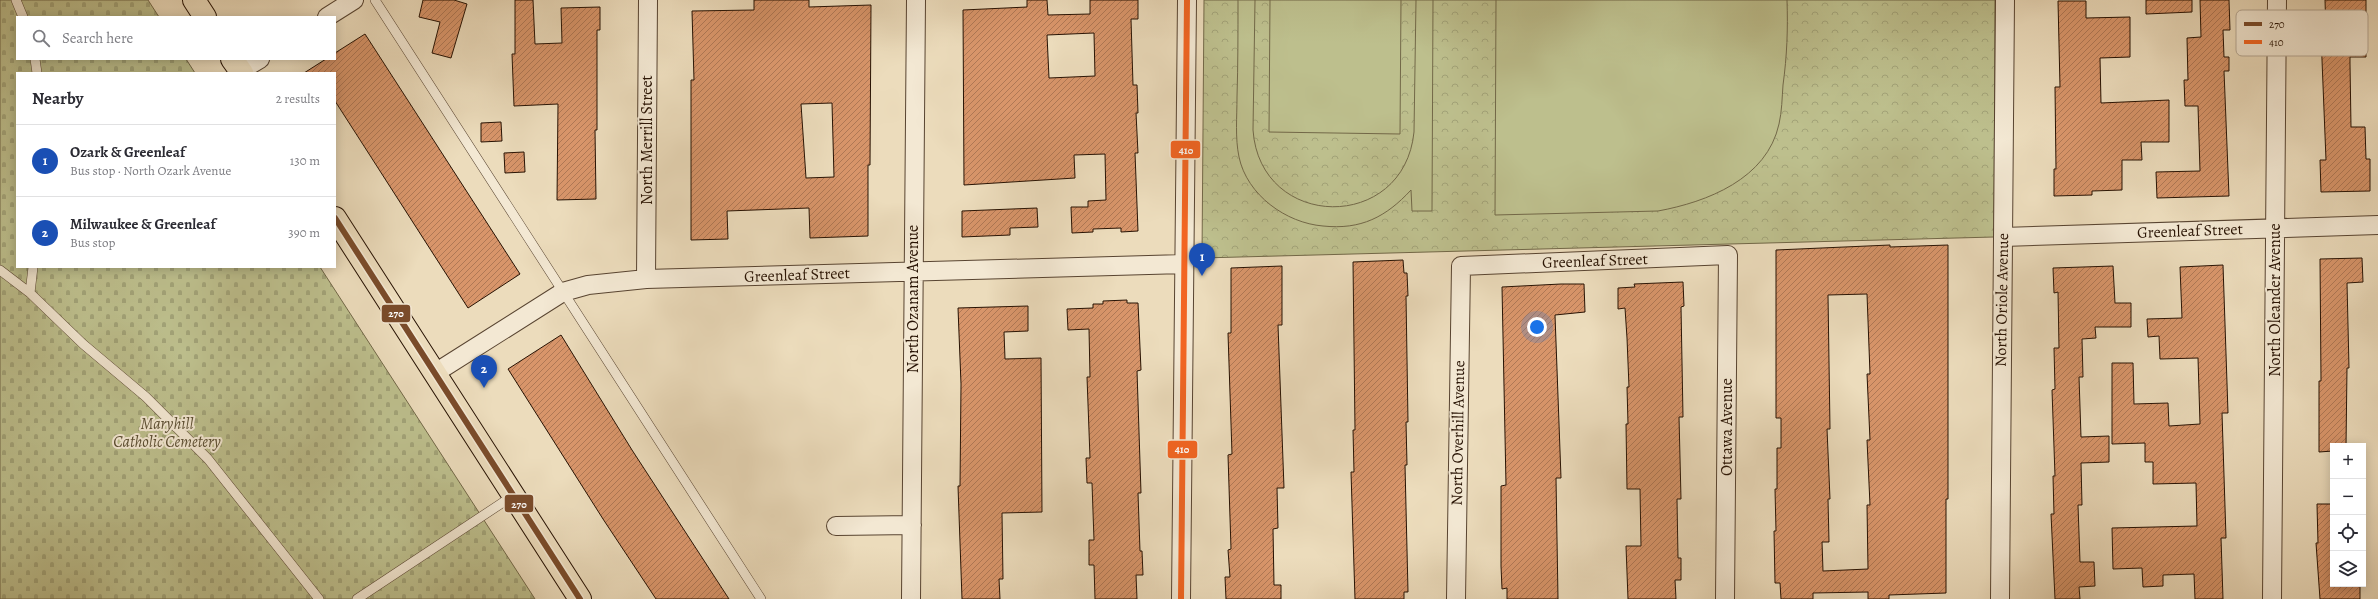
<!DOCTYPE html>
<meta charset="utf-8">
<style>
:root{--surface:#fff;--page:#f2f2f3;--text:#2b2b33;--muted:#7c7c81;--line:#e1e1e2;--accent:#1a73e8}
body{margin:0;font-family:Alegreya,serif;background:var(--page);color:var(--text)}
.controls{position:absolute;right:12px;bottom:12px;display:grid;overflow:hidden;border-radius:0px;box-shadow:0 2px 10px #0003}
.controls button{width:36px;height:36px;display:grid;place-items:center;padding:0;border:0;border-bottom:1px solid var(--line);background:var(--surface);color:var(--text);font:20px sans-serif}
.you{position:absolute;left:1537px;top:327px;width:14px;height:14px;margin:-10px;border:3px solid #fff;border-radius:50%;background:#1a73e8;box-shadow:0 0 0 6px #1a73e833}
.badge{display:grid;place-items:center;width:26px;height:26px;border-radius:50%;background:var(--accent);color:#fff;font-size:13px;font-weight:700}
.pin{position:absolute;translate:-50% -33px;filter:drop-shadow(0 1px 2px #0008)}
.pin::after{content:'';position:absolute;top:21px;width:14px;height:12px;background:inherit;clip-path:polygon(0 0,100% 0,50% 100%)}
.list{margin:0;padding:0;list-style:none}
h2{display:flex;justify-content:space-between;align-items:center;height:52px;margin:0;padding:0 16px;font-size:17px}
h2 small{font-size:13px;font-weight:400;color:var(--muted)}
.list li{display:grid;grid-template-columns:26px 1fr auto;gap:12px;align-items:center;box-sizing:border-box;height:72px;padding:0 16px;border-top:1px solid var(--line)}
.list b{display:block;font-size:15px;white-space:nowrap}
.list p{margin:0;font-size:13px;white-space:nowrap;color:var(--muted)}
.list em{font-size:13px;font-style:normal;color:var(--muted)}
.icon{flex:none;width:22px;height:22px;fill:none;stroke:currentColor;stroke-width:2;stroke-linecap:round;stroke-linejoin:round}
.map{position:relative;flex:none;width:2378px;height:599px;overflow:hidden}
.search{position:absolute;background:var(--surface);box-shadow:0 2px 10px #0003;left:16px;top:16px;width:320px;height:44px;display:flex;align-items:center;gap:10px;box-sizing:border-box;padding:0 14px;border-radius:0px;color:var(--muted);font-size:15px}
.panel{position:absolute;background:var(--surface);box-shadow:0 2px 10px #0003;left:16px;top:72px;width:320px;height:196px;border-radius:0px}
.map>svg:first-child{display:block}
.forest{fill:url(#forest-crowns);stroke:#726848}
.cemetery{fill:url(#cemetery-stones);stroke:#726848}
.pitch{fill:#bdbf8d;stroke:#726848}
.building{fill:url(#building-hatch);stroke:#271203;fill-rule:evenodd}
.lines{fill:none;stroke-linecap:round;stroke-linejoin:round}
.service-casing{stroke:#584431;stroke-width:10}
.minor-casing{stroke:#584431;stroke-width:20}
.primary-casing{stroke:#271203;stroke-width:24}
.service{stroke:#f3e8d3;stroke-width:9}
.minor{stroke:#f3e8d3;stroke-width:18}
.primary{stroke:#ecdcbc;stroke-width:22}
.bus-1-casing{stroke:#f3e8d3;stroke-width:9}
.bus-2-casing{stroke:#f3e8d3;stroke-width:9}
.bus-1{stroke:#7a4b2a;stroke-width:6}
.bus-2{stroke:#f26522;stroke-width:6}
.labels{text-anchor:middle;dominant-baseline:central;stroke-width:4;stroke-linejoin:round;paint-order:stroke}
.street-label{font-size:16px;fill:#271203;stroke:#f3e8d3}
.park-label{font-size:16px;font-style:italic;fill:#5c4f33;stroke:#f3e8d3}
.key{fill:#f3e8d3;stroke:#b6a895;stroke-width:1}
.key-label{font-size:11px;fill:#271203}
.line-badge{stroke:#f3e8d3;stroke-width:1.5}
.badge-label{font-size:11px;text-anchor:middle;font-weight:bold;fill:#fff}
</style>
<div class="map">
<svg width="2378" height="599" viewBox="0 0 2378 599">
<defs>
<pattern id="forest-crowns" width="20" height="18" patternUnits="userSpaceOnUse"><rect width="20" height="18" fill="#bdbf8d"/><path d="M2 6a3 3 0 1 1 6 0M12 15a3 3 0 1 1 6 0" fill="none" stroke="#a2a378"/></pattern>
<pattern id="cemetery-stones" width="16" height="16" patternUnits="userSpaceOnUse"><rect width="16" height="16" fill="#bdbf8d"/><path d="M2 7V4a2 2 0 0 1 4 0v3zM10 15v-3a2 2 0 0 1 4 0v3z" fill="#a2a378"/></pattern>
<pattern id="building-hatch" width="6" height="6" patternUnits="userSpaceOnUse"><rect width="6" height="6" fill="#d8956a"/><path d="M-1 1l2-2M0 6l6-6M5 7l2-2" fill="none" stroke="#af7855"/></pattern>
</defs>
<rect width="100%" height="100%" fill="#ecdcbc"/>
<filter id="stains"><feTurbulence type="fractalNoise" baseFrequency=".005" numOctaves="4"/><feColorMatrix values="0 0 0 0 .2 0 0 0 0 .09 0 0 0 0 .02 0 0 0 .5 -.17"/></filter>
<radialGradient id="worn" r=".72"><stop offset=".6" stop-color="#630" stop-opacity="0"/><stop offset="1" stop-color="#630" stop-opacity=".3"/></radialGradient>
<path class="forest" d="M1204,0h791l-1,237 -792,21z"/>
<path class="cemetery" d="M0,0h148l11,17h-142v42h169l9,14h-178v194h303l215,332h-535z"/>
<path class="pitch" d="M1238,0h17l-2,130c7,101 151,103 161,2l2,-132h17l-1,211h-20l-1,-21c-25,27 -50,40 -88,36 -37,-3 -76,-31 -84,-69 -4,-19 -2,-40 -2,-60 1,-32 1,-65 1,-97z
M1270,0h131l-1,134 -131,-2z
M1496,0h291c1,29 0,56 -4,85 -1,13 -1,26 -4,39 -12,55 -72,78 -121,87l-163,4z"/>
<path class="building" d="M423,0h31l13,4 -16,54 -19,-5 8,-31 -21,-5z
M515,0h18l2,44 27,-1 -1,-35 39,-1v23h-3v100h-2l1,69 -39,1 1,-96 -44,2 -2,-52h3z
M754,0h55v7l62,-2 -1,160h-2v71l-58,2 -1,-30 -82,3 1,28 -37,1v-160h3l-2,-69 62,-1zM832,103l2,74 -28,1 -5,-74z
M1027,0h20l1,15 42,-1v-14h48v19h-7l2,66h4l1,28h-2l2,40h-3l3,78 -17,1v-4l-28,1v3l-21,1 -1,-26h17v-6l18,-1 -1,-46 -31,1 1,23 -111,7 -1,-175 64,-3zM1094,33l1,43 -46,2 -2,-43z
M2146,0h46v12l-46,2z
M2200,0h29l1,30h-7l1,27h5v14h-5l5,125 -72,2 -1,-26 44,-1 -2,-65h-13l-1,-26h4l-1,-42 14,-1z
M2325,0h41v57h-16v7l1,63h14l1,32h4v32l-49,1 -1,-32h6l-5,-125 5,-1z
M2058,1h28v17l44,-1v40l-30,1 1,45 68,-3v42h-28l1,18h-20v30l-30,1v4l-38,1v-27h2l-1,-82h5z
M365,34l155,240 -52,34 -133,-207v-28h-31l22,-14h9v-6z
M501,122l1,19 -21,1v-19z
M524,152l1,20 -20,1 -1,-20z
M1037,208l1,19 -28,1v7l-48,2v-26z
M1890,245v2l58,-2v254h-2v94l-57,2v4h-21v-7l-55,1v6h-32l-1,-16h-5l-1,-52h2l-1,-42h2v-41h4v-30h-5v-168zM1867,294l3,80h-3l3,66h-3l3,65h-3l1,64 -45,2 -1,-29h7l-1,-43h2l-3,-70h3l-2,-134z
M2362,258l1,24 -16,1 2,85h-2l-1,78h-13v5l-14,1v-71h2l-1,-122z
M1403,260l1,13h3l1,23h-2l2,126h-2l1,43h-2l3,127h-4v7h-49l-4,-127h3l-1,-42h2l-2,-168z
M2223,265l5,148h-6l4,125h-5l2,61h-28l-1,-25 -31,1v11l-20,1 -1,-19 -29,1 -1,-41 85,-2 -1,-43 -43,1v-22h-8v-19l-33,1v-81h21l1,41 34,-1 1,23 31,-2 -2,-66 -38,1 -1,-23 -11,1 -1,-18 35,-1 -2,-51z
M1282,266v59h-4l6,163h-7l1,40 -5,1 1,56h7v14h-55l-1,-22h5l-2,-27 3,-1 -3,-94 4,-1 -4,-121h3v-65z
M2113,266l2,37h16v24h-36l1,11 -14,1 1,38h-4l2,60 28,-1v26l-28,1 1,42h-4l2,57h14l1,24 -16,1 1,12h-25l-4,-85h3l-1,-38h2l-3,-86 3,-1 -1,-41h5l-1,-56 -4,1 -1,-25z
M1683,282l1,24 -3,1 2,110h-4l2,82h-4l1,59h3v22h-6l1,19h-48l-2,-53h15l-1,-57h-13l-1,-65h2l-1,-37h2l-2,-49 -2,-30 -7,1v-21l17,-1 -1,-3z
M1561,284h23l1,28 -30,3 6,163h-5l2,121h-51v-11l-5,1 -1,-23v-80l5,-1 -4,-198z
M1127,300v3h11l3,67 -4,1 4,122h-3l2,58h2l1,24h-7l1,24h-42l-1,-34h-5v-25h5l-2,-57h-5l-1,-25h4l-3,-81h3l-1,-48 -21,1 -1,-21 26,-1v-4h10v-3z
M1028,306v25l-24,1 1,27 36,-1 1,154 -40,1 1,66h-4l1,20h-38l-4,-113h2l1,-102 -3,-76z
M561,335l71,115 97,149h-73l-53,-80 -95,-150z
M2317,504h16v81h27v14h-40l-4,-56h2z"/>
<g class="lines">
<defs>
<path id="service" d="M16,0l7,17
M375,0l386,599
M35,59l2,14
M0,270l30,23 53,51 63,53 62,62 111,140
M30,293l3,-26
M357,599l157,-104"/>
<path id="minor" d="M327,17l27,-17
M240,71l20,-12
M2003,237l375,-12
M646,279l2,-279
M435,373l128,-81 25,-7 58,-6 538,-15
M836,526l76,-1
M911,599l5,-599
M1181,599l6,-599
M1456,599l5,-333 267,-11 -3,344
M2000,599l5,-599
M2272,599l5,-599"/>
<path id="primary" d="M194,0l11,17
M232,59l10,14
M335,218l245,381"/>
</defs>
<use href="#service" class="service-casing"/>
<use href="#minor" class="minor-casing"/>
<use href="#primary" class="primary-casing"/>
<use href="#service" class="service"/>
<use href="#minor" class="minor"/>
<use href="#primary" class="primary"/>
<defs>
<path id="bus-1" d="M335,218l245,381"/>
<path id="bus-2" d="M1181,599l6,-599"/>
</defs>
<use href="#bus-1" class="bus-1-casing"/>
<use href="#bus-2" class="bus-2-casing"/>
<use href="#bus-1" class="bus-1"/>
<use href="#bus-2" class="bus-2"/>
</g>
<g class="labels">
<g class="street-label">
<text transform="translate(647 140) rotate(-90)">North Merrill Street</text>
<text transform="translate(2190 231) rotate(-2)">Greenleaf Street</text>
<text transform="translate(1595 261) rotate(-2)">Greenleaf Street</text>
<text transform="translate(797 275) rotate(-2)">Greenleaf Street</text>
<text transform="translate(913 299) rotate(-90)">North Ozanam Avenue</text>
<text transform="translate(2002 300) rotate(-89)">North Oriole Avenue</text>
<text transform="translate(2275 300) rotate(-90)">North Oleander Avenue</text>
<text transform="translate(1727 427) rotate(-90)">Ottawa Avenue</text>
<text transform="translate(1458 433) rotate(-89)">North Overhill Avenue</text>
</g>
<g class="park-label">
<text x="167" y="424">Maryhill<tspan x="167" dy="18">Catholic Cemetery</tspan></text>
</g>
</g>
<rect x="2236" y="10" width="132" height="46" rx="6" class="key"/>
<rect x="2244" y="22" width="18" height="4" fill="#7a4b2a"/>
<rect x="2244" y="40" width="18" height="4" fill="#f26522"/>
<g class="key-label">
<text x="2269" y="28">270</text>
<text x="2269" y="46">410</text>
</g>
<g class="line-badge">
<rect x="1170" y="140" width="31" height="19" rx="4" fill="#f26522"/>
<rect x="381" y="304" width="30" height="19" rx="4" fill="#7a4b2a"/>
<rect x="1167" y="440" width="31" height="19" rx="4" fill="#f26522"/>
<rect x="504" y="494" width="30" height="19" rx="4" fill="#7a4b2a"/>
</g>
<g class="badge-label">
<text x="1186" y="154">410</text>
<text x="396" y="317">270</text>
<text x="1182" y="453">410</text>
<text x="519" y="508">270</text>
</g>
<rect width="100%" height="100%" filter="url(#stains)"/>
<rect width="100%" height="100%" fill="url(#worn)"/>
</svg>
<div class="controls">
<button>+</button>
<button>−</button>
<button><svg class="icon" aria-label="locate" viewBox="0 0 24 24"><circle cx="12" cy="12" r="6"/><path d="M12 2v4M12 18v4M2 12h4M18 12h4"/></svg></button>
<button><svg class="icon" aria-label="layers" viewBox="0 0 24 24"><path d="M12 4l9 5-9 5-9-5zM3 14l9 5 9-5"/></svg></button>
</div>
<div class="you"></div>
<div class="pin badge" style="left:1202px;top:276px;background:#1a4fb4">1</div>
<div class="pin badge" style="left:484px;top:388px;background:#1a4fb4">2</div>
<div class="search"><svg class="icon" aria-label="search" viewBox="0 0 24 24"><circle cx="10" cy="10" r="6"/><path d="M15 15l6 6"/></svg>Search here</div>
<section class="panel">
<h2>Nearby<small>2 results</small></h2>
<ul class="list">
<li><span class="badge" style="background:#1a4fb4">1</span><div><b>Ozark &amp; Greenleaf</b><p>Bus stop · North Ozark Avenue</p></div><em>130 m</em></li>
<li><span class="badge" style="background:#1a4fb4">2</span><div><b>Milwaukee &amp; Greenleaf</b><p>Bus stop</p></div><em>390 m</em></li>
</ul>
</section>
</div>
